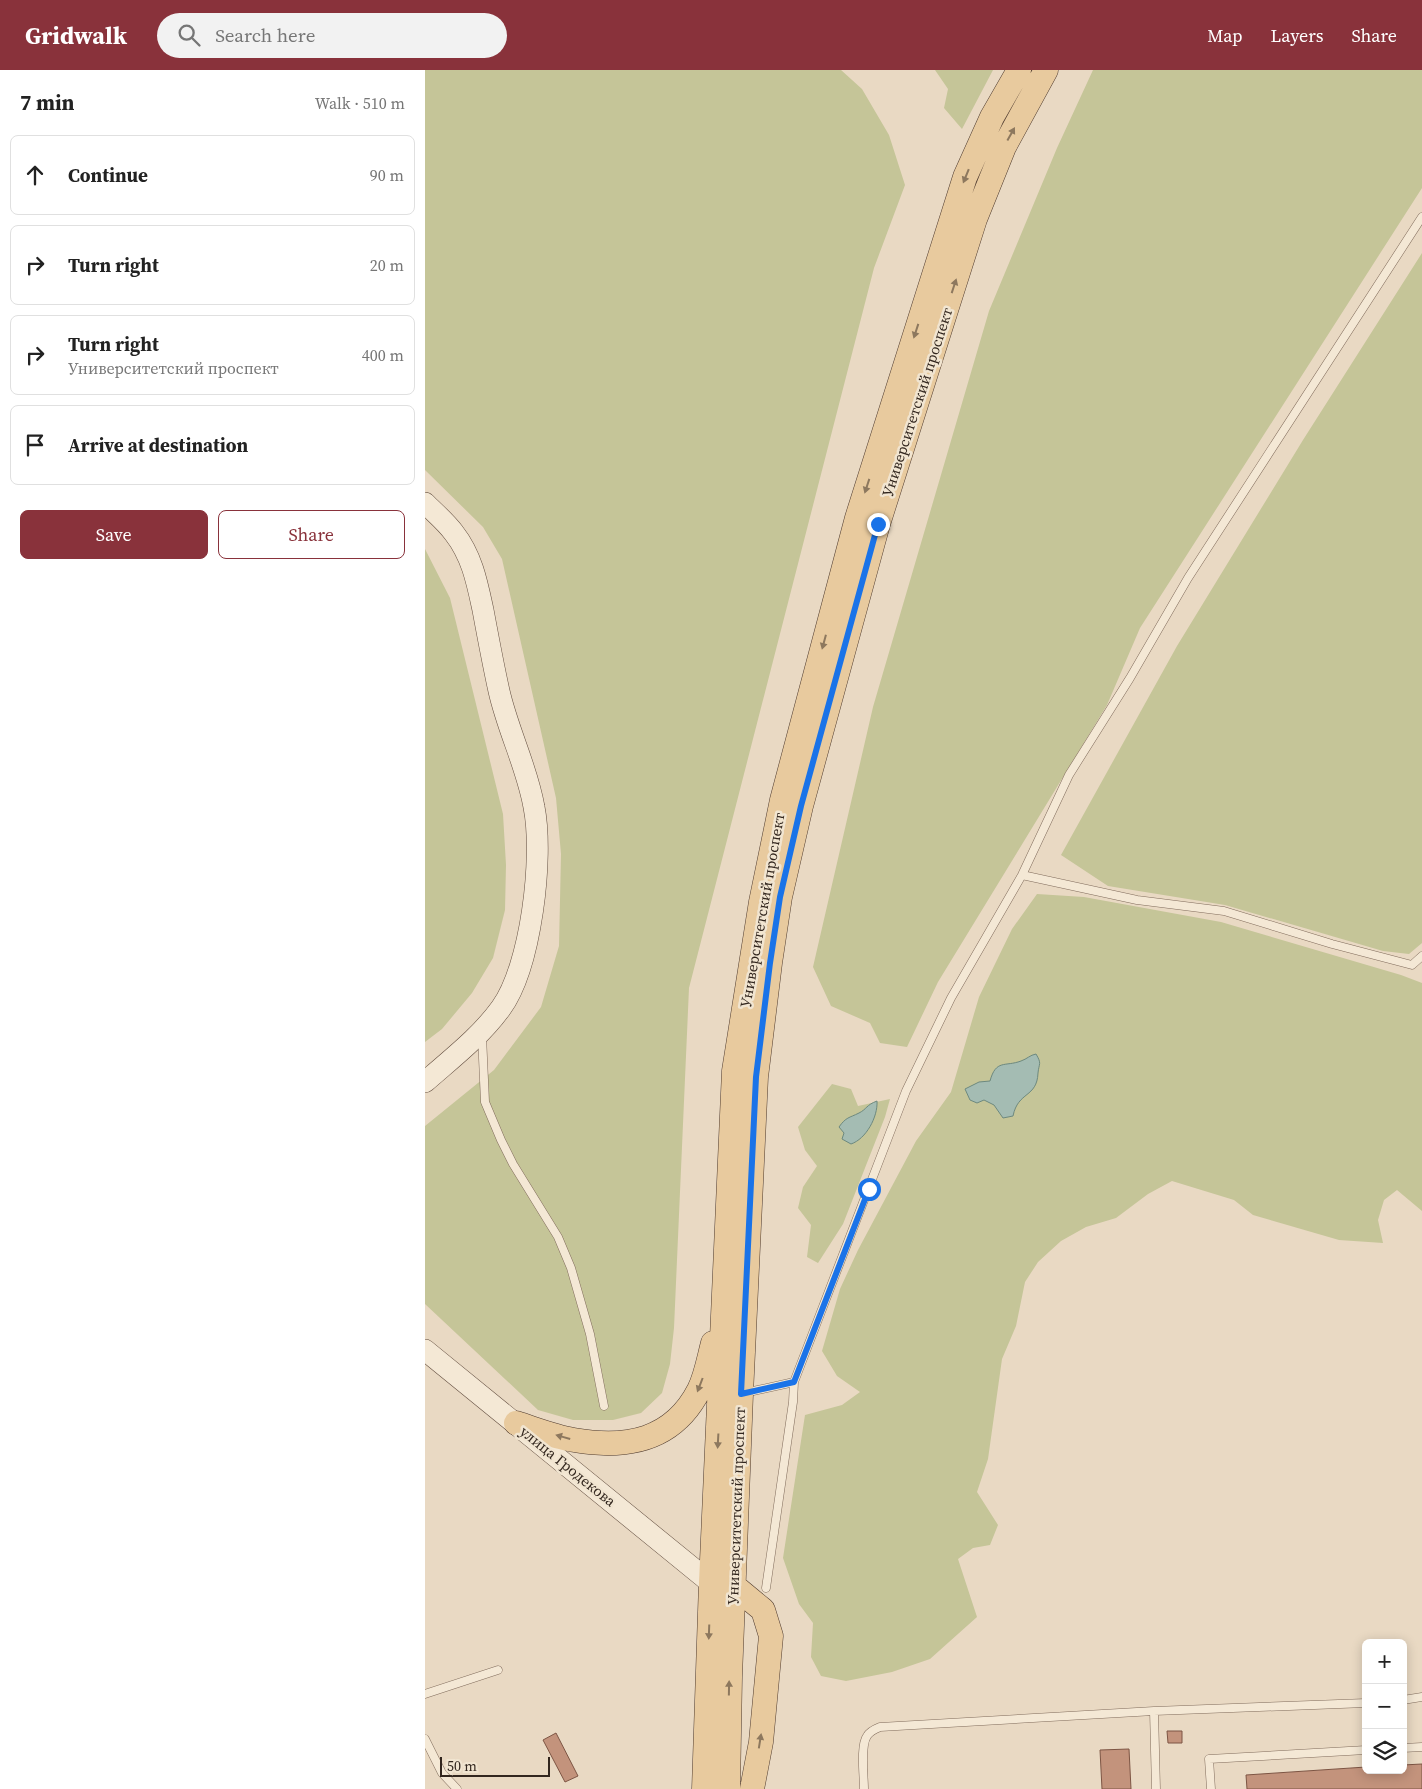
<!DOCTYPE html>
<meta charset="utf-8">
<style>
:root{--surface:#fff;--page:#f2f2f2;--text:#222;--muted:#767676;--line:#e0e0e0;--accent:#89323b}
body{margin:0;font-family:"Source Serif 4",serif;background:var(--page);color:var(--text)}
.controls{position:absolute;right:15px;bottom:15px;display:grid;overflow:hidden;border-radius:8px;box-shadow:0 2px 12px #0003}
.controls button{width:45px;height:45px;display:grid;place-items:center;padding:0;border:0;border-bottom:1px solid var(--line);background:var(--surface);color:var(--text);font:25px sans-serif}
.scale{position:absolute;left:15px;bottom:12px;width:110px;box-sizing:border-box;padding-left:5px;border:2px solid #32261e;border-top:0;font-size:14px;line-height:18px;white-space:nowrap;color:#32261e;-webkit-text-stroke:4px #f1e5d1;paint-order:stroke}
.stop{position:absolute;width:15px;height:15px;margin:-11px;border:4px solid #1a73e8;border-radius:50%;background:#fff}
.stop.end{background:#1a73e8;border-color:#fff;box-shadow:0 1px 5px #0008}
.list{margin:0;padding:0;list-style:none}
h2{display:flex;justify-content:space-between;align-items:center;height:65px;margin:0;padding:0 20px;font-size:21px}
h2 small{font-size:16px;font-weight:400;color:var(--muted)}
.list li{display:grid;grid-template-columns:32px 1fr auto;gap:15px;align-items:center;box-sizing:border-box;height:80px;margin:0 10px 10px;padding:0 10px;border:1px solid var(--line);border-radius:8px}
.list b{display:block;font-size:19px;white-space:nowrap}
.list p{margin:0;font-size:16px;white-space:nowrap;color:var(--muted)}
.list em{font-size:16px;font-style:normal;color:var(--muted)}
.actions{display:flex;gap:10px;padding:15px 20px}
.actions a{flex:1;padding:11px 0;border:1px solid var(--accent);border-radius:8px;text-align:center;font-size:18px;color:var(--accent)}
.actions .main{background:var(--accent);color:#fff}
.icon{flex:none;width:28px;height:28px;fill:none;stroke:currentColor;stroke-width:2;stroke-linecap:round;stroke-linejoin:round}
.map{position:relative;flex:none;width:997px;height:1719px;overflow:hidden}
header{display:flex;align-items:center;gap:30px;box-sizing:border-box;height:70px;padding:0 25px;background:var(--accent);color:#fff}
header strong{font-size:24px}
nav{display:flex;gap:28px;margin-inline-start:auto;font-size:18px}
.search{width:350px;height:45px;background:var(--page);display:flex;align-items:center;gap:12px;box-sizing:border-box;padding:0 18px;border-radius:28px;color:var(--muted);font-size:19px}
main{display:flex}
aside{flex:1;background:var(--surface)}
.map>svg:first-child{display:block}
.green{fill:#c5c598}
.water{fill:#a4bcb3;stroke:#6d897f}
.building{fill:#c3937c;stroke:#7d5544}
.lines{fill:none;stroke-linecap:round;stroke-linejoin:round}
.service-casing{stroke:#816c5c;stroke-width:9}
.secondary-casing{stroke:#624d3f;stroke-width:22}
.primary-casing{stroke:#4f3b2f;stroke-width:25}
.service{stroke:#f4e8d5;stroke-width:8}
.secondary{stroke:#f4e8d5;stroke-width:21}
.primary{stroke:#e8ca9e;stroke-width:24}
.oneway{fill:#8d785e}
.route{stroke:#1a73e8;stroke-width:6}
.labels{text-anchor:middle;dominant-baseline:central;stroke-width:5;stroke-linejoin:round;paint-order:stroke}
.street-label{font-size:15px;fill:#32261e;stroke:#f1e5d1}
</style>
<header>
<strong>Gridwalk</strong>
<div class="search"><svg class="icon" aria-label="search" viewBox="0 0 24 24"><circle cx="10" cy="10" r="6"/><path d="M15 15l6 6"/></svg>Search here</div>
<nav><a>Map</a><a>Layers</a><a>Share</a></nav>
</header>
<main>
<aside>
<h2>7 min<small>Walk · 510 m</small></h2>
<ul class="list">
<li><svg class="icon" aria-label="ahead" viewBox="0 0 24 24"><path d="M12 20V5M6 11l6-6 6 6"/></svg><div><b>Continue</b></div><em>90 m</em></li>
<li><svg class="icon" aria-label="right" viewBox="0 0 24 24"><path d="M7 20v-9h11M14 6l5 5-5 5"/></svg><div><b>Turn right</b></div><em>20 m</em></li>
<li><svg class="icon" aria-label="right" viewBox="0 0 24 24"><path d="M7 20v-9h11M14 6l5 5-5 5"/></svg><div><b>Turn right</b><p>Университетский проспект</p></div><em>400 m</em></li>
<li><svg class="icon" aria-label="arrive" viewBox="0 0 24 24"><path d="M6 21V4h12l-3 4 3 4H6"/></svg><div><b>Arrive at destination</b></div></li>
</ul>
<div class="actions"><a class="main">Save</a><a>Share</a></div>
</aside>
<div class="map">
<svg width="997" height="1719" viewBox="0 0 997 1719">
<rect width="100%" height="100%" fill="#e9d9c3"/>
<path class="green" d="M0,0h416l21,19 27,46 16,50 -31,83 -185,720 -15,340 -4,36 -8,29 -21,20 -28,7h-40l-35,-10 -113,-106v-178l69,-56 47,-63 18,-61 2,-92 -5,-56 -54,-239 -19,-32 -58,-57z
M510,0h58l-31,59 -18,-21 4,-19z
M668,0h329v118l-282,440 -33,77 -169,277 -31,65 -27,-4 -10,-20 -39,-17 -18,-39 60,-260 116,-396 68,-163z
M997,183v690l-13,11 -26,-3 -158,-46 -117,-19 -47,-31 116,-209 126,-206z
M0,479l25,49 53,216 3,51 -1,45 -12,48 -21,35 -30,36 -17,13z
M612,824l47,3 137,25 180,53 21,8v228l-25,-21 -13,10 -6,20 5,23 -44,-3 -86,-25 -19,-15 -62,-19 -24,13 -32,24 -30,9 -25,14 -23,21 -13,20 -9,44 -14,33 -14,100 -11,33 21,33 -8,20 -17,3 -15,11 19,58 -47,42 -38,13 -46,9 -25,-5 -10,-19 2,-34 -14,-19 -16,-46 22,-143 37,-10 18,-13 -23,-16 -15,-25 18,-62 18,-39 58,-109 35,-49 28,-95 33,-68z
M407,1014l19,5 7,17 32,-7 -5,18 -42,107 -25,39 -11,-6 4,-32 -13,-17 5,-21 14,-21 -12,-16 -7,-23z"/>
<path class="water" d="M611,984c6,10 3,9 2,19 -1,25 -20,18 -25,43l-10,2 -9,-13 -10,-5 -7,3 -7,-3 -5,-11 14,-7 11,-1c6,-22 15,-14 31,-20 6,-2 9,-6 15,-7z
M452,1031c1,16 -11,38 -26,43l-9,-5 2,-6 -5,-6c7,-10 10,-9 20,-14 8,-4 7,-8 18,-12z"/>
<path class="building" d="M742,1661h15v12h-14z
M131,1663l22,43 -13,6 -22,-42z
M704,1679l2,40h-29l-2,-39z
M997,1694v25h-175l-1,-14 120,-8v3h37v-5z"/>
<g class="lines">
<defs>
<path id="service" d="M597,805l115,25 87,11 108,33 80,21 10,-9
M57,966l3,66 16,38 12,24 45,73 13,31 19,66 14,72
M319,1323l50,-11
M341,1518l27,-186 1,-20 112,-291 45,-93 71,-123 47,-100 61,-97 58,-100 234,-361
M0,1624l73,-24
M978,1630l19,-3
M0,1669l17,34 15,16
M978,1678l19,-1
M439,1719c0,-13 -4,-43 3,-53 3,-5 8,-7 13,-9l274,-16
M731,1719l-2,-78 212,-8
M786,1719l-2,-30 157,-9"/>
<path id="secondary" d="M0,433c10,10 21,19 29,30 18,23 23,49 29,77 5,27 10,54 16,81 9,40 28,76 35,116 10,50 -3,160 -33,201 -21,29 -50,51 -76,74
M0,1280l286,233 12,1"/>
<path id="primary" d="M91,1353c19,6 39,14 58,17 52,9 99,1 125,-50 7,-14 10,-32 14,-47
M309,1516l29,24 8,26 -10,106 -9,47
M279,1719l7,-206 23,-512 27,-169 21,-102 75,-282 108,-341 27,-60 27,-47
M303,1719l2,-112 11,-283 15,-317 14,-114 10,-66 21,-91 77,-282 97,-305 29,-72 42,-77"/>
</defs>
<use href="#service" class="service-casing"/>
<use href="#secondary" class="secondary-casing"/>
<use href="#primary" class="primary-casing"/>
<use href="#service" class="service"/>
<use href="#secondary" class="secondary"/>
<use href="#primary" class="primary"/>
</g>
<defs><path id="oneway-solid" d="M-6-.8H1V-3.2L6.5 0L1 3.2V.8H-6Z" transform="scale(1.25)"/></defs>
<g class="oneway">
<use href="#oneway-solid" transform="translate(586 64) rotate(-61)"/>
<use href="#oneway-solid" transform="translate(541 106) rotate(112)"/>
<use href="#oneway-solid" transform="translate(529 216) rotate(-72)"/>
<use href="#oneway-solid" transform="translate(491 261) rotate(108)"/>
<use href="#oneway-solid" transform="translate(442 416) rotate(108)"/>
<use href="#oneway-solid" transform="translate(399 572) rotate(105)"/>
<use href="#oneway-solid" transform="translate(275 1315) rotate(111)"/>
<use href="#oneway-solid" transform="translate(138 1367) rotate(-164)"/>
<use href="#oneway-solid" transform="translate(293 1371) rotate(93)"/>
<use href="#oneway-solid" transform="translate(284 1562) rotate(92)"/>
<use href="#oneway-solid" transform="translate(304 1618) rotate(-89)"/>
<use href="#oneway-solid" transform="translate(335 1671) rotate(-81)"/>
</g>
<g class="lines">
<path class="route" d="M444,1119l-75,193 -53,12 15,-317 14,-114 10,-66 21,-91 77,-282"/>
</g>
<g class="labels">
<g class="street-label">
<text transform="translate(492 332) rotate(-72)">Университетский проспект</text>
<text transform="translate(337 840) rotate(-80)">Университетский проспект</text>
<text transform="translate(143 1396) rotate(39)">улица Гродекова</text>
<text transform="translate(311 1436) rotate(-88)">Университетский проспект</text>
</g>
</g>
</svg>
<div class="controls">
<button>+</button>
<button>−</button>
<button><svg class="icon" aria-label="layers" viewBox="0 0 24 24"><path d="M12 4l9 5-9 5-9-5zM3 14l9 5 9-5"/></svg></button>
</div>
<div class="scale">50 m</div>
<div class="stop" style="left:444px;top:1119px"></div>
<div class="stop end" style="left:453px;top:454px"></div>
</div>
</main>
